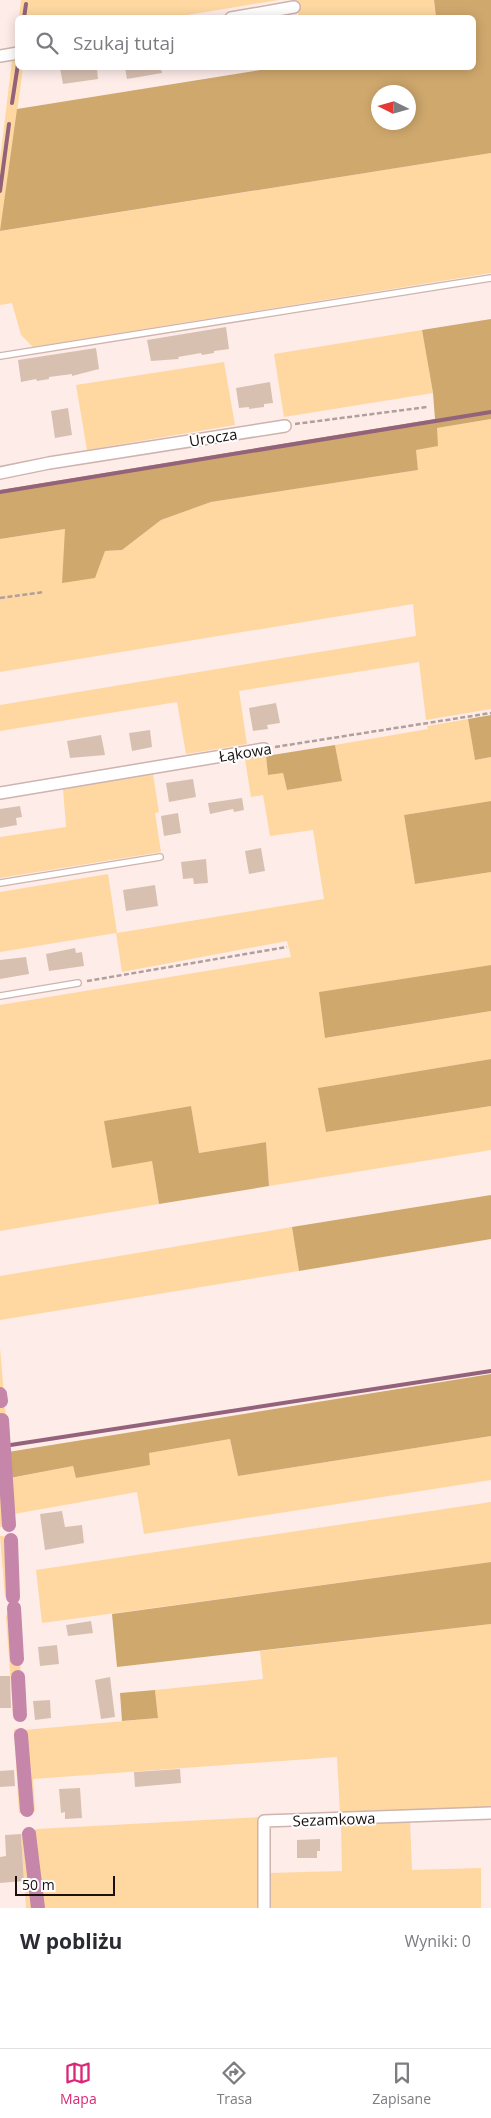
<!DOCTYPE html>
<html lang="pl">
<meta charset="utf-8">
<style>
:root{--surface:#fff;--page:#f2f2f3;--text:#2b2b33;--muted:#7c7c81;--line:#e1e1e2;--accent:#db2777}
body{margin:0;font-family:"Open Sans",sans-serif;background:var(--page);color:var(--text)}
.compass{position:absolute;left:371px;top:85px;width:45px;height:45px;border-radius:50%;background:var(--surface);box-shadow:0 2px 12px #0003;rotate:275deg}
.scale{position:absolute;left:15px;bottom:12px;width:100px;box-sizing:border-box;padding-left:5px;border:2px solid #1a110f;border-top:0;font-size:14px;line-height:18px;white-space:nowrap;color:#1a110f;-webkit-text-stroke:4px #fefefe;paint-order:stroke}
.list{margin:0;padding:0;list-style:none}
h2{display:flex;justify-content:space-between;align-items:center;height:65px;margin:0;padding:0 20px;font-size:21px}
h2 small{font-size:16px;font-weight:400;color:var(--muted)}
.icon{flex:none;width:28px;height:28px;fill:none;stroke:currentColor;stroke-width:2;stroke-linecap:round;stroke-linejoin:round}
.map{position:relative;flex:none;width:491px;height:1908px;overflow:hidden}
.search{position:absolute;background:var(--surface);box-shadow:0 2px 12px #0003;left:15px;right:15px;top:15px;height:55px;display:flex;align-items:center;gap:12px;box-sizing:border-box;padding:0 18px;border-radius:8px;color:var(--muted);font-size:19px}
.sheet{height:140px;background:var(--surface)}
nav{display:flex;justify-content:space-around;align-items:center;box-sizing:border-box;height:70px;border-top:1px solid var(--line);background:var(--surface);font-size:14px;color:var(--muted)}
nav a{display:grid;justify-items:center;gap:2px}
nav .on{color:var(--accent)}
.map>svg:first-child{display:block}
.green{fill:#fed8a0}
.forest{fill:#cfa86d;fill-rule:evenodd}
.lines{fill:none;stroke-linecap:round;stroke-linejoin:round}
.stream{stroke:#92637b;stroke-width:4}
.canal{stroke:#c586a9;stroke-width:14}
.building{fill:#d8c0b1}
.service-casing{stroke:#cfb3ad;stroke-width:8}
.minor-casing{stroke:#cfb3ad;stroke-width:14}
.path{stroke:#afa09d;stroke-width:2.5;stroke-dasharray:5 2.5;stroke-linecap:butt}
.service{stroke:#fff;stroke-width:5.5}
.minor{stroke:#fff;stroke-width:11}
.labels{text-anchor:middle;dominant-baseline:central;stroke-width:4;stroke-linejoin:round;paint-order:stroke}
.street-label{font-size:15px;fill:#1a110f;stroke:#fefefe}
</style>
<div class="map">
<svg width="491" height="1908" viewBox="0 0 491 1908">
<rect width="100%" height="100%" fill="#feece9"/>
<path class="green" d="M21,0h258l-104,17h-156z
M296,0h138l2,17h-137z
M12,60h5l1,8h5l-22,163 490,-78v120l-458,74 -12,-12 -9,-32 -12,2v-145z
M422,330l11,63 -149,24 -10,-63z
M224,362l11,63 -148,25 -11,-65z
M491,419v290l-65,11 -7,-58 -180,29 8,53 -61,10 -9,-52 -177,29v-26l416,-69 -3,-32 -413,68v-133l65,-10 40,22 17,-1 39,-30 50,-18 207,-32 -3,-21 22,-21z
M468,719l7,41 16,-3v44l-87,14 11,69 76,-12v93l-171,27 6,46 165,-27v48l-172,29 7,44 165,-26v44l-222,36 -3,-44 -67,11 -8,-47 -87,15 48,40 7,43 -159,27v-226l291,-48 -4,-16 -165,31 -6,-39 -116,19v-60l108,-18 9,59 207,-34 -11,-69 -43,6 -7,-41 -12,2 -6,-38 21,-3 2,19 15,-2 4,17 55,-9 -7,-36 93,-16 -1,-3z
M153,774l6,38 -4,1 6,39 -161,26v-41l66,-10 -3,-38z
M292,1227l7,44 -299,49v-44z
M0,1348l11,130 62,-12 3,12 73,-25 81,-14 8,37 253,-40v44l-347,54 -7,-42 -123,22 1,12 -15,1z
M491,1502v60l-449,61 -6,-53z
M0,1536l12,1 4,60h-11z
M17,1608l6,109 -10,-3 -7,-98 4,-6z
M491,1624v183l-151,7 -3,-57 -304,22 2,32 -16,2 -5,-84 10,1 134,-12 -3,-28 108,-11 -3,-28z
M259,1817v91h-233l-5,-74 16,-5z
M410,1821l2,49 69,-2v40h-213v-35l74,-2 -1,-46z"/>
<path class="forest" d="M434,0h57v153l-491,78 17,-122 256,-41h201v-50l-38,-1zM378,92h30v30h-30z
M491,319v100l-54,9 1,18 -22,4 2,20 -207,32 -50,18 -39,30 -17,1 -10,27 -33,5 3,-54 -65,10v-49l435,-71 -2,-26 -11,-63z
M491,715v42l-16,3 -7,-41z
M335,745l7,36 -55,9 -4,-17 -15,2 -2,-19z
M491,801v71l-76,12 -11,-69z
M491,965v46l-166,27 -6,-46z
M491,1059v47l-165,26 -8,-44z
M191,1106l8,47 67,-11 3,44 -110,18 -7,-43 -40,7 -8,-47z
M491,1195v44l-192,32 -7,-44z
M491,1374v62l-253,40 -8,-37 -81,14 1,12 -74,13 -3,-12 -63,12 -2,-26z
M491,1562v62l-374,43 -5,-53z
M155,1690l3,28 -36,3 -2,-28z"/>
<g class="lines">
<path class="stream" d="M24,18l2,-14
M12,103l6,-39
M0,191l9,-67
M0,492l491,-80
M4,1446l487,-75"/>
<path class="canal" d="M0,1394l1,7
M2,1420l7,105
M11,1540l2,57
M14,1608l3,51
M18,1677l2,38
M21,1735l6,75
M29,1834l9,74"/>
</g>
<path class="building" d="M60,68h37l1,11 -35,5z
M125,68h36l1,5 -35,6z
M226,327l3,22 -15,2v2l-12,2 -1,-2 -23,4 1,2 -28,2 -4,-21z
M96,348l3,21 -27,7v-2l-23,3v2l-12,2 -1,-2 -15,3 -3,-22z
M270,382l3,21 -9,1v3l-15,2v-2l-10,1 -3,-20z
M68,408l4,27 -17,3 -4,-27z
M276,703l4,20 -13,2 1,4 -15,2 -4,-23z
M150,730l2,17 -20,4 -3,-18z
M101,735l4,20 -35,3 -3,-17z
M193,779l3,18 -27,5 -3,-19z
M242,798l2,12 -10,2 -1,-3 -23,5 -2,-11z
M20,806l2,11 -6,1 1,7 -17,3v-19z
M178,813l3,20 -17,3 -3,-20z
M261,848l4,23 -16,3 -4,-23z
M206,859l2,24 -14,1 -1,-6 -10,1 -2,-17z
M155,885l3,21 -32,5 -3,-21z
M75,948l1,5 6,-1 2,14 -35,5 -3,-17z
M26,957l3,17 -29,5v-19z
M62,1511l3,16 17,-2 2,18 -39,7 -5,-36z
M91,1621l2,12 -25,3 -2,-11z
M57,1645l2,19 -19,2 -2,-19z
M0,1676h10l1,32h-11z
M110,1677l5,40 -14,2 -6,-39z
M50,1700l1,18 -16,2 -2,-19z
M180,1769l1,14 -46,4 -1,-15z
M14,1770l1,16 -15,1v-16z
M80,1788l2,30 -17,1v-7l-4,1 -2,-24z
M21,1834l3,47 -24,2v-26l6,-1 -1,-21z
M320,1839v12h-3v7h-20v-18z"/>
<g class="lines">
<defs>
<path id="service" d="M0,356l491,-78
M0,883l160,-26
M0,996l78,-13"/>
<path id="minor" d="M231,18l63,-11
M0,56l18,-3
M0,473l49,-10 236,-37
M0,793l264,-44
M264,1908v-87l227,-8"/>
</defs>
<use href="#service" class="service-casing"/>
<use href="#minor" class="minor-casing"/>
<path class="path" d="M295,424l132,-17
M0,598l44,-6
M275,747l216,-34
M87,981l200,-34"/>
<use href="#service" class="service"/>
<use href="#minor" class="minor"/>
</g>
<g class="labels">
<g class="street-label">
<text transform="translate(213 437) rotate(-9)">Urocza</text>
<text transform="translate(245 752) rotate(-9)">Łąkowa</text>
<text transform="translate(334 1819) rotate(-2)">Sezamkowa</text>
</g>
</g>
</svg>
<svg class="compass" viewBox="-18 -18 36 36"><path d="M0-13l5 13h-10z" fill="#e53935"/><path d="M0 13l5-13h-10z" fill="#7c7c81"/></svg>
<div class="scale">50 m</div>
<div class="search"><svg class="icon" aria-label="search" viewBox="0 0 24 24"><circle cx="10" cy="10" r="6"/><path d="M15 15l6 6"/></svg>Szukaj tutaj</div>
</div>
<section class="sheet">
<h2>W pobliżu<small>Wyniki: 0</small></h2>
<ul class="list">
</ul>
</section>
<nav>
<a class="on"><svg class="icon" aria-label="map" viewBox="0 0 24 24"><path d="M3 6l6-2 6 2 6-2v14l-6 2-6-2-6 2zM9 4v14M15 6v14"/></svg>Mapa</a>
<a><svg class="icon" aria-label="directions" viewBox="0 0 24 24"><path d="M12 3l9 9-9 9-9-9zM9 14v-3h6M13 9l2 2-2 2"/></svg>Trasa</a>
<a><svg class="icon" aria-label="saved" viewBox="0 0 24 24"><path d="M7 4h10v16l-5-4-5 4z"/></svg>Zapisane</a>
</nav>
